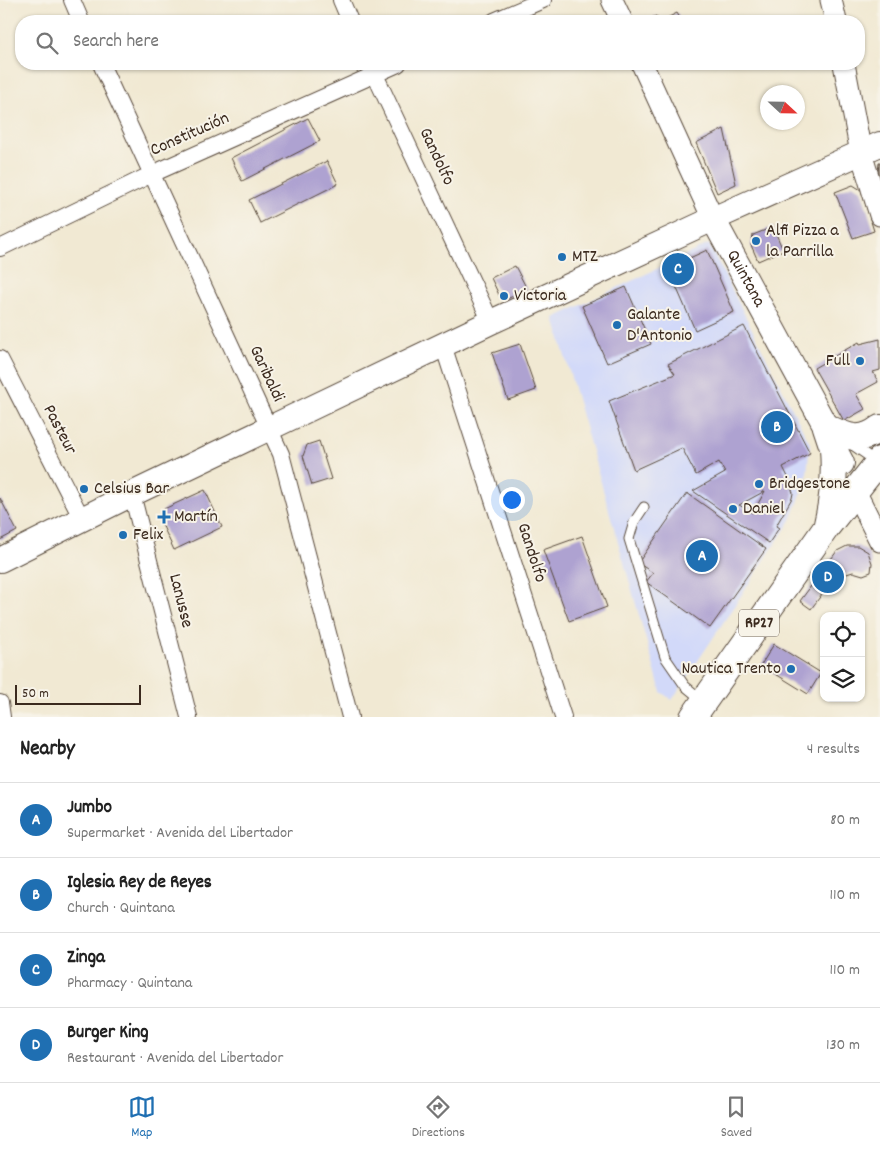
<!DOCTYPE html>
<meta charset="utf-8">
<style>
:root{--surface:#fff;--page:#f2f2f2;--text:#222;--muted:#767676;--line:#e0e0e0;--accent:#1f6fb2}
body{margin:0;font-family:Dekko,sans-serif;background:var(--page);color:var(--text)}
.controls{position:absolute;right:15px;bottom:15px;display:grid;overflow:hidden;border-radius:10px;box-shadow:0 1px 4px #0004}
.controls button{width:45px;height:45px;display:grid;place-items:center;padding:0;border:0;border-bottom:1px solid var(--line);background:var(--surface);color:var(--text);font:25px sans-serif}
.compass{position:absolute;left:760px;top:85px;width:45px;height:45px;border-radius:50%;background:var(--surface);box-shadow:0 1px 4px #0004;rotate:112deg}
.scale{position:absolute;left:15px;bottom:12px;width:126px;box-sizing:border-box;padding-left:5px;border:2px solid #3b2a1e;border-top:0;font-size:14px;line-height:18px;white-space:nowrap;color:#3b2a1e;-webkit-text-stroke:4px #f7f3e8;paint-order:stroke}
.you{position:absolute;left:511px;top:499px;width:18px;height:18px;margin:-12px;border:4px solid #fff;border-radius:50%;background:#1a73e8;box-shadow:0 0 0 8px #1a73e833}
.badge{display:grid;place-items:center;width:32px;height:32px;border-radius:50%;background:var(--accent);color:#fff;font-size:16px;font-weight:700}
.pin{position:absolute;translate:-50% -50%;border:2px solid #fff;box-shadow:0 1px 5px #0006}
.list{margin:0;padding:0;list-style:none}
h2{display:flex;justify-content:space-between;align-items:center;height:65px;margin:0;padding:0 20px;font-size:21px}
h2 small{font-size:16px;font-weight:400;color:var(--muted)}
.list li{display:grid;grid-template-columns:32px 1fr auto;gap:15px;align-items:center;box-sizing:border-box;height:75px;padding:0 20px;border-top:1px solid var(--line)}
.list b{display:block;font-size:19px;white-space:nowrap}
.list p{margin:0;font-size:16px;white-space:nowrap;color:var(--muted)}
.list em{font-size:16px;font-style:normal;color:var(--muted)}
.icon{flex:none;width:28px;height:28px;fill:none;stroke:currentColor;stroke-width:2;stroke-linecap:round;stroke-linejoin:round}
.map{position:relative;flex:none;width:880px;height:717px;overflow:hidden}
.search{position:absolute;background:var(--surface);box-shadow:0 1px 4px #0004;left:15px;right:15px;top:15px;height:55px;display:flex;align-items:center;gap:12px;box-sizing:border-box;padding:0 18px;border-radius:20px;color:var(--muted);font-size:19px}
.sheet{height:365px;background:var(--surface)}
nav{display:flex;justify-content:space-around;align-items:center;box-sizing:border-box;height:70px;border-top:1px solid var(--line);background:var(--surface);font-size:14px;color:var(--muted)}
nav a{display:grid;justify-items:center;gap:2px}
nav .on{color:var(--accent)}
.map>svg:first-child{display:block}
.built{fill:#d2d9f9}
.building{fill:#aea2d1;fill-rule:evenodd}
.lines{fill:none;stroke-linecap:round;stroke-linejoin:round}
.service-casing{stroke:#564739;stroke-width:11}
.minor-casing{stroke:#564739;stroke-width:18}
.tertiary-casing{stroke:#564739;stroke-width:23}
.secondary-casing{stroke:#564739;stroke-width:26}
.primary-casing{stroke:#564739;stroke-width:28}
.service{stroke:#fff;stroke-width:9}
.minor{stroke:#fff;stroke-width:16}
.tertiary{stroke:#fff;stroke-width:21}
.secondary{stroke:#fff;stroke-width:24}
.primary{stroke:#fff;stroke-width:26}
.poi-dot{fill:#1f6fb2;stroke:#f7f3e8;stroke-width:2}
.labels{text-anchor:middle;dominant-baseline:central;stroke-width:4;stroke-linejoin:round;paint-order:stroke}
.shield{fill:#f7f3e8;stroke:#73665b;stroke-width:1}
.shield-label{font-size:16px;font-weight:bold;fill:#3b2a1e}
.street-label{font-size:18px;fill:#3b2a1e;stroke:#f7f3e8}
.poi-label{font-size:18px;fill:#3b2a1e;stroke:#f7f3e8;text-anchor:start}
</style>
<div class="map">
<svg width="880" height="717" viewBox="0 0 880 717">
<rect width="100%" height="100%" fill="#f7f3e8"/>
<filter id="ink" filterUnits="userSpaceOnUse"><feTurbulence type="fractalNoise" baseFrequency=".02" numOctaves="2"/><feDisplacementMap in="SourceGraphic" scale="10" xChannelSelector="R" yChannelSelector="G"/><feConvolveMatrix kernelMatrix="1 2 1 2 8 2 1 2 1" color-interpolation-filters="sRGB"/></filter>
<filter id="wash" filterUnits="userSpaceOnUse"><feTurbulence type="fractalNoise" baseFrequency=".0096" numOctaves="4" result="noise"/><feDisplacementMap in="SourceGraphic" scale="20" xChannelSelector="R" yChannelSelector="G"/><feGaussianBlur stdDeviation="1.12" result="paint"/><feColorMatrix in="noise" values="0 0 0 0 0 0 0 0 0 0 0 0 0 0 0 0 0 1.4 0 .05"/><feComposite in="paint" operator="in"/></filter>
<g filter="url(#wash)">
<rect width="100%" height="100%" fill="#f1e9d3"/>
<path class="built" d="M709,244l101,200 -4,38 -15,38 -119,180 -11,-8 -107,-374z"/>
<g id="blocks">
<path class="building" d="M677,13l5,8h-21z
M656,16l3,5h-14z
M308,118l12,23 -78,40 -11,-23z
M724,129l12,55 -19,9 -21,-50z
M327,161l11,23 -78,39 -11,-23z
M879,162h1v17l-2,-5z
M853,185l8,5 13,41 -21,7 -18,-46z
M773,227l10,23 -25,11 -7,-16 2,-10z
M707,250l27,62 -39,18 -27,-62z
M515,266l12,23 -20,10 -7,-2 -9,-19z
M626,287l25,57 -44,19 -25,-57z
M744,326l66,127 -27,14 5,10 5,16 -1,5 -16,28 3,2 -10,15 -76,-52 32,-18 -6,-11 -23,13 -14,-27 -48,22 -25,-69 66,-27 -7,-10zM765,491l-12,22 -14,-8z
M880,339v31l-7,2 5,10 -22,12 9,15 -21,12 -30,-53 45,-26 1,2z
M520,344l16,46 -28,10 -16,-47z
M319,441l12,38 -19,6 -9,-29 4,-11z
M205,490l17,37 -48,23 -14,-30 4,-11z
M687,493l79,56 -56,79 -64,-46 7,-9 -15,-10z
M0,498l17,33 -17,9z
M582,536l25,71 -38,14 -26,-71z
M847,546h11l10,6 4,11 -1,9 -8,3 -10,-3 -19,6 -23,31 -11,-8 37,-50z
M774,644l47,29 -13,21 -47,-29z"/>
</g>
</g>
<g filter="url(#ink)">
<use href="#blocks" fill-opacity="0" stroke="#564739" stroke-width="1"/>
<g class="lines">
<defs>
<path id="service" d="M851,444l26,18
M644,507l-10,15 -5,17 36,118 20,29 17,14"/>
<path id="minor" d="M72,0l9,21
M341,0l9,21
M494,21l49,-21
M101,64l180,390 69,263
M370,64l121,258
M0,248l152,-74 246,-110
M443,345l120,372
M0,359l82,160
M132,494l57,223
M0,703l2,14"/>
<path id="tertiary" d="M612,0l10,21
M831,0l5,21
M642,64l71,155
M844,64l17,89 19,62
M855,491l25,50"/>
<g id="secondary">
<path id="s1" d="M713,219l113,208"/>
<path d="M0,560l132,-66 359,-172 222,-103 167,-75"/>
</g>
<path id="primary" d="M826,427l7,21 8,15
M826,427c20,9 34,17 54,1
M827,524c6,-25 8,-50 6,-76
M693,717l133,-189 54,-68"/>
</defs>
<use href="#service" class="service-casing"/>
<use href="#minor" class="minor-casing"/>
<use href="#tertiary" class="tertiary-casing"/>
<use href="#secondary" class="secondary-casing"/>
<use href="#primary" class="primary-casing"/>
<use href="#service" class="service"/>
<use href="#minor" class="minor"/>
<use href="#tertiary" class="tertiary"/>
<use href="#secondary" class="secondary"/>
<use href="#primary" class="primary"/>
</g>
</g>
<g class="poi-dot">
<circle cx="756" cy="241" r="5"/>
<circle cx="562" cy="257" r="5"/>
<circle cx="504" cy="296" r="5"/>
<circle cx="617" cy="325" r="5"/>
<circle cx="860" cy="361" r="5"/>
<circle cx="759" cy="484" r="5"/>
<circle cx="84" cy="489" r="5"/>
<circle cx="733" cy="509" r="5"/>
<path d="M161.5 509.5h5v5h5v5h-5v5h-5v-5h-5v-5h5z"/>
<circle cx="123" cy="535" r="5"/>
<circle cx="791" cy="669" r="5"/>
</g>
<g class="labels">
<rect class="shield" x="739" y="609.5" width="40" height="27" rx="4"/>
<g class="shield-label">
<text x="759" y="623">RP27</text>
</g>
<g class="street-label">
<text transform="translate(190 135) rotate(-24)">Constitución</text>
<text transform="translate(436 157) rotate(65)">Gandolfo</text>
<text stroke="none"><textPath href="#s1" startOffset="68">Quintana</textPath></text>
<text transform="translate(266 374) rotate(65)">Garibaldi</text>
<text transform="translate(59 430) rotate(63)">Pasteur</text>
<text transform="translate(531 553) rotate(72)">Gandolfo</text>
<text transform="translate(180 601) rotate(76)">Lanusse</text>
</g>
<g class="poi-label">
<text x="766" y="231">Alfi Pizza a<tspan x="766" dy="21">la Parrilla</tspan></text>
<text x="572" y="257">MTZ</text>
<text x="514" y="296">Victoria</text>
<text x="627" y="315">Galante<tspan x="627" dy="21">D'Antonio</tspan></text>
<text x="850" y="361" text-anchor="end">Full</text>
<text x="769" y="484">Bridgestone</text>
<text x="94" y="489">Celsius Bar</text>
<text x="743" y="509">Daniel</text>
<text x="174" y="517">Martín</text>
<text x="133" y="535">Felix</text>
<text x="781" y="669" text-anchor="end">Nautica Trento</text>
</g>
</g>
</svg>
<div class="controls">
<button><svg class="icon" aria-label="locate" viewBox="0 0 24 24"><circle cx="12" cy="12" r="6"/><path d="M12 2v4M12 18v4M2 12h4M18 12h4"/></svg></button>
<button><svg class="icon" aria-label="layers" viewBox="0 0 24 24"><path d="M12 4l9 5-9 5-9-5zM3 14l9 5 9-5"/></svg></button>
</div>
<svg class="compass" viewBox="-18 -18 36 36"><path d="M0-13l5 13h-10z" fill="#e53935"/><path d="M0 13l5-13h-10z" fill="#767676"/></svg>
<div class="scale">50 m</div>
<div class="you"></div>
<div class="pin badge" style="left:702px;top:556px">A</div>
<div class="pin badge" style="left:777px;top:427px">B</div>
<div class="pin badge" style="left:678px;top:269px">C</div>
<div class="pin badge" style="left:828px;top:577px">D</div>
<div class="search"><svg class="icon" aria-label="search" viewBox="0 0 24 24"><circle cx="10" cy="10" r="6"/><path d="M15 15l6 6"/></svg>Search here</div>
</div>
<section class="sheet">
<h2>Nearby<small>4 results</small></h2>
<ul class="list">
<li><span class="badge">A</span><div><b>Jumbo</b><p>Supermarket · Avenida del Libertador</p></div><em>80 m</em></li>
<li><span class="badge">B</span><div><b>Iglesia Rey de Reyes</b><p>Church · Quintana</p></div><em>110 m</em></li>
<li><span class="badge">C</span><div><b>Zinga</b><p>Pharmacy · Quintana</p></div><em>110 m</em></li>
<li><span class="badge">D</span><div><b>Burger King</b><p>Restaurant · Avenida del Libertador</p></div><em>130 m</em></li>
</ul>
</section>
<nav>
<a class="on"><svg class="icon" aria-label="map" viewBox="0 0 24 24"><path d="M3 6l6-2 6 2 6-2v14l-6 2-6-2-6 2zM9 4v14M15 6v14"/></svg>Map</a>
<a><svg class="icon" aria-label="directions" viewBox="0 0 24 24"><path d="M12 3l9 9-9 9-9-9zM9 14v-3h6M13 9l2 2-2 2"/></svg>Directions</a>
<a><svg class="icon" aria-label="saved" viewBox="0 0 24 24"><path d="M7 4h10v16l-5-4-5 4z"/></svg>Saved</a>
</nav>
